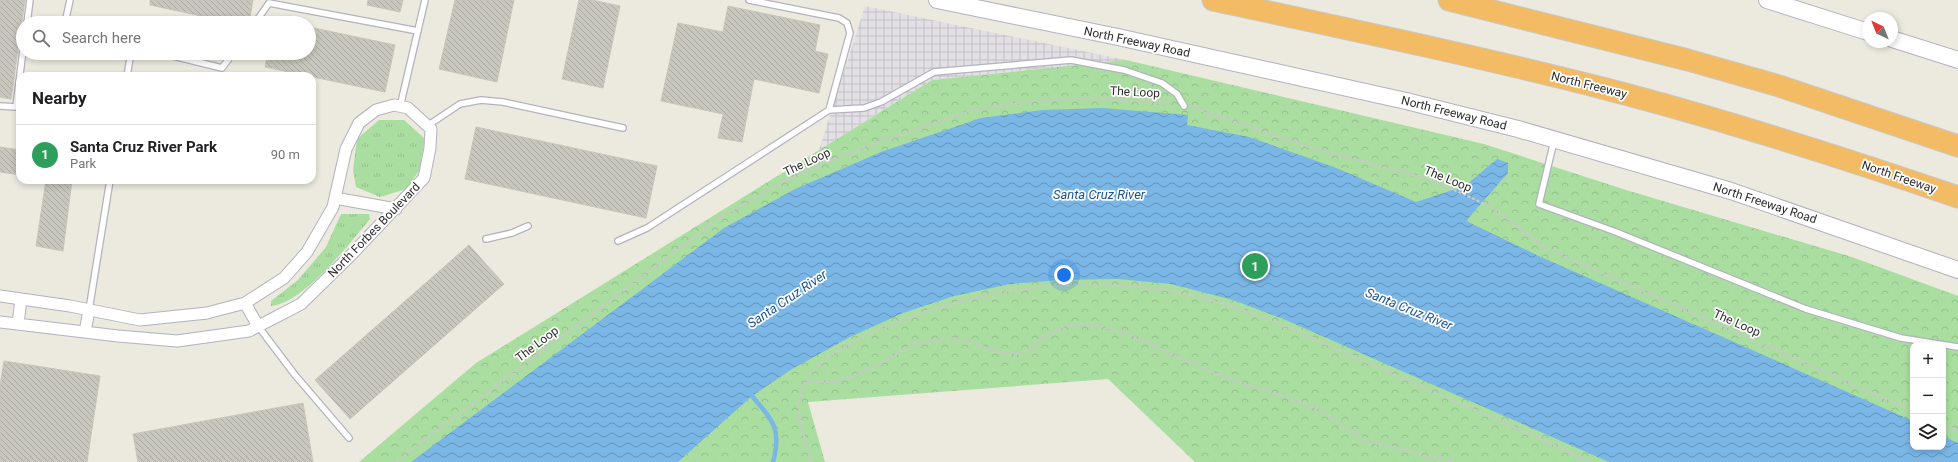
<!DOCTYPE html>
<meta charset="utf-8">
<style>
:root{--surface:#fff;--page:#f2f2f2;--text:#202124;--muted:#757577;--line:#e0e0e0;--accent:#b45309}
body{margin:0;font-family:Roboto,sans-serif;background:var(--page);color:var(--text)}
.controls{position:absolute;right:12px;bottom:12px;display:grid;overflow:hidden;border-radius:8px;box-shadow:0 2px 6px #0003}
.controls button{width:36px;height:36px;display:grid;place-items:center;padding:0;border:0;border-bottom:1px solid var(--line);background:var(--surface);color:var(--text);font:20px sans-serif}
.compass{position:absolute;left:1862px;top:12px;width:36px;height:36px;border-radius:50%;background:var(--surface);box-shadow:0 2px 6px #0003;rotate:317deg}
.you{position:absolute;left:1064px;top:275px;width:14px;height:14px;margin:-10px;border:3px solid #fff;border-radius:50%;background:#1a73e8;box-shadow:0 0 0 6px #1a73e833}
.badge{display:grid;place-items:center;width:26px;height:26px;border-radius:50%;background:var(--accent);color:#fff;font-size:13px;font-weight:700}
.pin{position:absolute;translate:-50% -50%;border:2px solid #fff;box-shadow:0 1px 4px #0006}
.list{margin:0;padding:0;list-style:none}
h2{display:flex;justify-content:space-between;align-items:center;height:52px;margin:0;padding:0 16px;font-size:17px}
h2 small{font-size:13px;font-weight:400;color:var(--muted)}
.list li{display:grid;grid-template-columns:26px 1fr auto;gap:12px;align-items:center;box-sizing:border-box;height:60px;padding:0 16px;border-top:1px solid var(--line)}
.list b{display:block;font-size:15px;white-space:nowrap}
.list p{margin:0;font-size:13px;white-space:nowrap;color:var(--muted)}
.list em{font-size:13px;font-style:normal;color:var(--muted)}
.icon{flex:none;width:22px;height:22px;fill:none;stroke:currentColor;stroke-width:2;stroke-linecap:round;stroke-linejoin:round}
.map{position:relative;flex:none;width:1958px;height:462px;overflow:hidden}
.search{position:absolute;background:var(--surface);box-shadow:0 2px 6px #0003;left:16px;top:16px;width:300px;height:44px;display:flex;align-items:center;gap:10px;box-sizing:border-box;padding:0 14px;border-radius:22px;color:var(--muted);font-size:15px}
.panel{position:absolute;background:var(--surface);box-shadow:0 2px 6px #0003;left:16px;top:72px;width:300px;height:112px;border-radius:12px}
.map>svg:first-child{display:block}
.industrial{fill:url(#industrial-grid)}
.grass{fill:url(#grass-tufts)}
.forest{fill:url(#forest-crowns);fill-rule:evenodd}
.water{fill:url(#water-waves)}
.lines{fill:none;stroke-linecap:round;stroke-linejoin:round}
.stream{stroke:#7ab6e6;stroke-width:4.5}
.building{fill:url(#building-back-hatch);stroke:#c8c5b9}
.lane-casing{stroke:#b2b3be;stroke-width:8}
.street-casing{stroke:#b2b3be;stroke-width:13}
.secondary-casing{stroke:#b2b3be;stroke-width:18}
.highway-casing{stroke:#c8c8c8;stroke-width:23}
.path{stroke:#c8c8c8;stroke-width:2.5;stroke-dasharray:3 2;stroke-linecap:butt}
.lane{stroke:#fff;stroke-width:5.5}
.street{stroke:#fff;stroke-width:11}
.secondary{stroke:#fff;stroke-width:16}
.highway{stroke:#f2bb64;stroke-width:21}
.labels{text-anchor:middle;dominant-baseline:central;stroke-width:3.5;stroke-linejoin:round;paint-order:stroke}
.street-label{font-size:12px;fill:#2c2c2c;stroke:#fff}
.water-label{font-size:13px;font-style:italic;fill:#185394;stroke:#fff}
</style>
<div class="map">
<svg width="1958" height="462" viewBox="0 0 1958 462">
<defs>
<pattern id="industrial-grid" width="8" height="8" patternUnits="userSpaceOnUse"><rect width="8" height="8" fill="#e2dfe5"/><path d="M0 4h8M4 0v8" fill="none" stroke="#c2c0c5"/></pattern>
<pattern id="grass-tufts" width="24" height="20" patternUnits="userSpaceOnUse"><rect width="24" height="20" fill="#aadea0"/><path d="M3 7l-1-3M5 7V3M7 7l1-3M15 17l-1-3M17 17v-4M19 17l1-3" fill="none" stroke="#92bf8a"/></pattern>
<pattern id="forest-crowns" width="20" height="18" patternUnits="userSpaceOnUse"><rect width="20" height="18" fill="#aadea0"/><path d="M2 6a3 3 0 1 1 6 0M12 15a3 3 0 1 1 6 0" fill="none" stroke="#92bf8a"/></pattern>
<pattern id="water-waves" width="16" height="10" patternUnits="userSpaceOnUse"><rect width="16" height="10" fill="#7ab6e6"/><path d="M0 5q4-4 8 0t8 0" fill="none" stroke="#6494bb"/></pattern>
<pattern id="building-back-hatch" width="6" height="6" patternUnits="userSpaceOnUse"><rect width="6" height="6" fill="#c8c7bd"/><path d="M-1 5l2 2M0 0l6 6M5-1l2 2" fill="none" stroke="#acaba3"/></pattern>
</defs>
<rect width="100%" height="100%" fill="#ece9df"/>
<path class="industrial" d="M865,6l261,54 -194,20 -113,70z"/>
<path class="grass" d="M379,120h25l21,19 -6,32 -13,18 -26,8 -24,-10 -3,-17 4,-31z
M341,214h28l1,5c-21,25 -66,84 -99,87v-5l27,-21 28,-33z"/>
<path class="forest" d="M1126,60l358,84 142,46 226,67 106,39v166h-763l-87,-83 -300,23 17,60h-466l117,-99 456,-283zM1913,345h30v102h-30z"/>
<path class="water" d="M1102,108l86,7 -1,10 62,12 85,30 82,35 49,-16 32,-27 11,4v10l-42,48 75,36 372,164v26h30v-11l15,7v19h-349l-328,-144 -48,-18 -62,-16 -53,-5 -58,1 -50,4 -56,12 -51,17 -51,23 -60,33 -40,27 -74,66h-267l313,-234 71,-39 86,-37 100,-34 61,-8z"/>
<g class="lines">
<path class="stream" d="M749,392c21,27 34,33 24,70"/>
</g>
<path class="building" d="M0,0h25l-14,99 -11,-2z
M150,0h103l-4,23h-15l-84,-18z
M368,0h35l-3,12 -33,-7z
M455,0h59l-17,82 -58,-13z
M579,0h13l28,6 -17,82 -41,-9z
M728,6l92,19 -5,26 13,3 -9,39 -65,-14 -12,63 -24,-4 5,-24 -62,-13 17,-78 45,9z
M309,27l86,18 -10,47 -120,-25 3,-14h41z
M476,127l181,39 -11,52 -181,-39z
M0,147l20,3v25l-20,-3z
M46,180h26l-9,71 -27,-5z
M469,245l35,39 -154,135 -35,-39z
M4,361l96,15 -13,86h-87v-76z
M303,403l10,59h-175l-5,-28z"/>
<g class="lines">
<defs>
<path id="lane" d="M27,23l3,-23
M65,23l5,-23
M255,23l14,-20 149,28
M161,53l61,15 11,-15
M127,76l4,-23
M0,106l16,1 7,-57
M400,107l25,-107
M829,110l35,-2 17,-6 53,-30 137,-12 53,10 38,13 15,11 7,12
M427,126l33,-22 21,-4 22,2 120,26
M1554,141l-15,63 77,28 190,77 95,29 57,9
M486,239l26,-6 16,-7
M618,241l29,-13 182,-118 21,-77 -3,-10 -8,-5 -90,-18
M89,310l21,-130
M258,326l37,49 54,63"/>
<path id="street" d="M335,198l61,11
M0,296l70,10 70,14 67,-7 38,-10 39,-25 23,-26 26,-45 13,-58 13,-26 17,-13 18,-5 14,3 23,21 -1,19 -6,30 -73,77 -50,49 -52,27 -72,10 -59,-5 -118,-14
M245,303l13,23
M18,324l3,-25
M85,332l4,-22"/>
<path id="secondary" d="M937,0l181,37 288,64 112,28 213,62 227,79
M1767,0l101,32
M1892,39l66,21"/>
<path id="highway" d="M1213,0c130,28 260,55 389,88 121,31 239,69 356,109
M1449,0l239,60 91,26 179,60"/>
</defs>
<use href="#lane" class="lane-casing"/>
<use href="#street" class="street-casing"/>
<use href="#secondary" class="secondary-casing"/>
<use href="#highway" class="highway-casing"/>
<path class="path" d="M1192,107l120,41 123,33 54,25 14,9 39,31 371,165
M806,383l34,-2 38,-16 33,-20 37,-7 18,2 31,12 22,2 13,-6 15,-13 18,-9 33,-1 30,9 95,43 60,19 32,12 51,33 88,21
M1943,424l15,7
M395,462l326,-245 66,-37 62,-27 122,-43 60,-9 56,-3 84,5
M810,462c-2,-20 -13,-38 -11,-59 4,-45 68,-69 104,-83 82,-32 175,-43 262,-30 69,10 137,44 201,72 75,33 151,67 226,100"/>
<use href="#lane" class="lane"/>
<use href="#street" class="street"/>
<use href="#secondary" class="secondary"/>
<use href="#highway" class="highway"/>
</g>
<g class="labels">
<g class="street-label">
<text transform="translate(1137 42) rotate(12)">North Freeway Road</text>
<text transform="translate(1589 85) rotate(14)">North Freeway</text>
<text transform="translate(1135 92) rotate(3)">The Loop</text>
<text transform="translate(1454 113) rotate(14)">North Freeway Road</text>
<text transform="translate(807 162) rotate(-25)">The Loop</text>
<text transform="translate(1899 177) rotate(19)">North Freeway</text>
<text transform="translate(1448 179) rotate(22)">The Loop</text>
<text transform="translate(1765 203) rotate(18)">North Freeway Road</text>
<text transform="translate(374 230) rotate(-46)">North Forbes Boulevard</text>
<text transform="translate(1737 323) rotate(24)">The Loop</text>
<text transform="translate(537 344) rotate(-37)">The Loop</text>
</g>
<g class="water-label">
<text x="1099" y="194">Santa Cruz River</text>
<text transform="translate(787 299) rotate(-34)">Santa Cruz River</text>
<text transform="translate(1409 309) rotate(22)">Santa Cruz River</text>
</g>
</g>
</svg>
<div class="controls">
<button>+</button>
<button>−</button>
<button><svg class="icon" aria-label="layers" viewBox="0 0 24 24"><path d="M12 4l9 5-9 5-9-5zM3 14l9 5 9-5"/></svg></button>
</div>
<svg class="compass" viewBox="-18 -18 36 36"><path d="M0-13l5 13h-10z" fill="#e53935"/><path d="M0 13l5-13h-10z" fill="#757577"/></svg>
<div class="you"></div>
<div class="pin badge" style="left:1255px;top:266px;background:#2e9e5b">1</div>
<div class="search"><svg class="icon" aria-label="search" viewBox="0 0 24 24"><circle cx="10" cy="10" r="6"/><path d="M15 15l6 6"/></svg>Search here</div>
<section class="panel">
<h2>Nearby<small></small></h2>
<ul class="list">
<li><span class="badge" style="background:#2e9e5b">1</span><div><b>Santa Cruz River Park</b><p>Park</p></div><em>90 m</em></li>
</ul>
</section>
</div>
